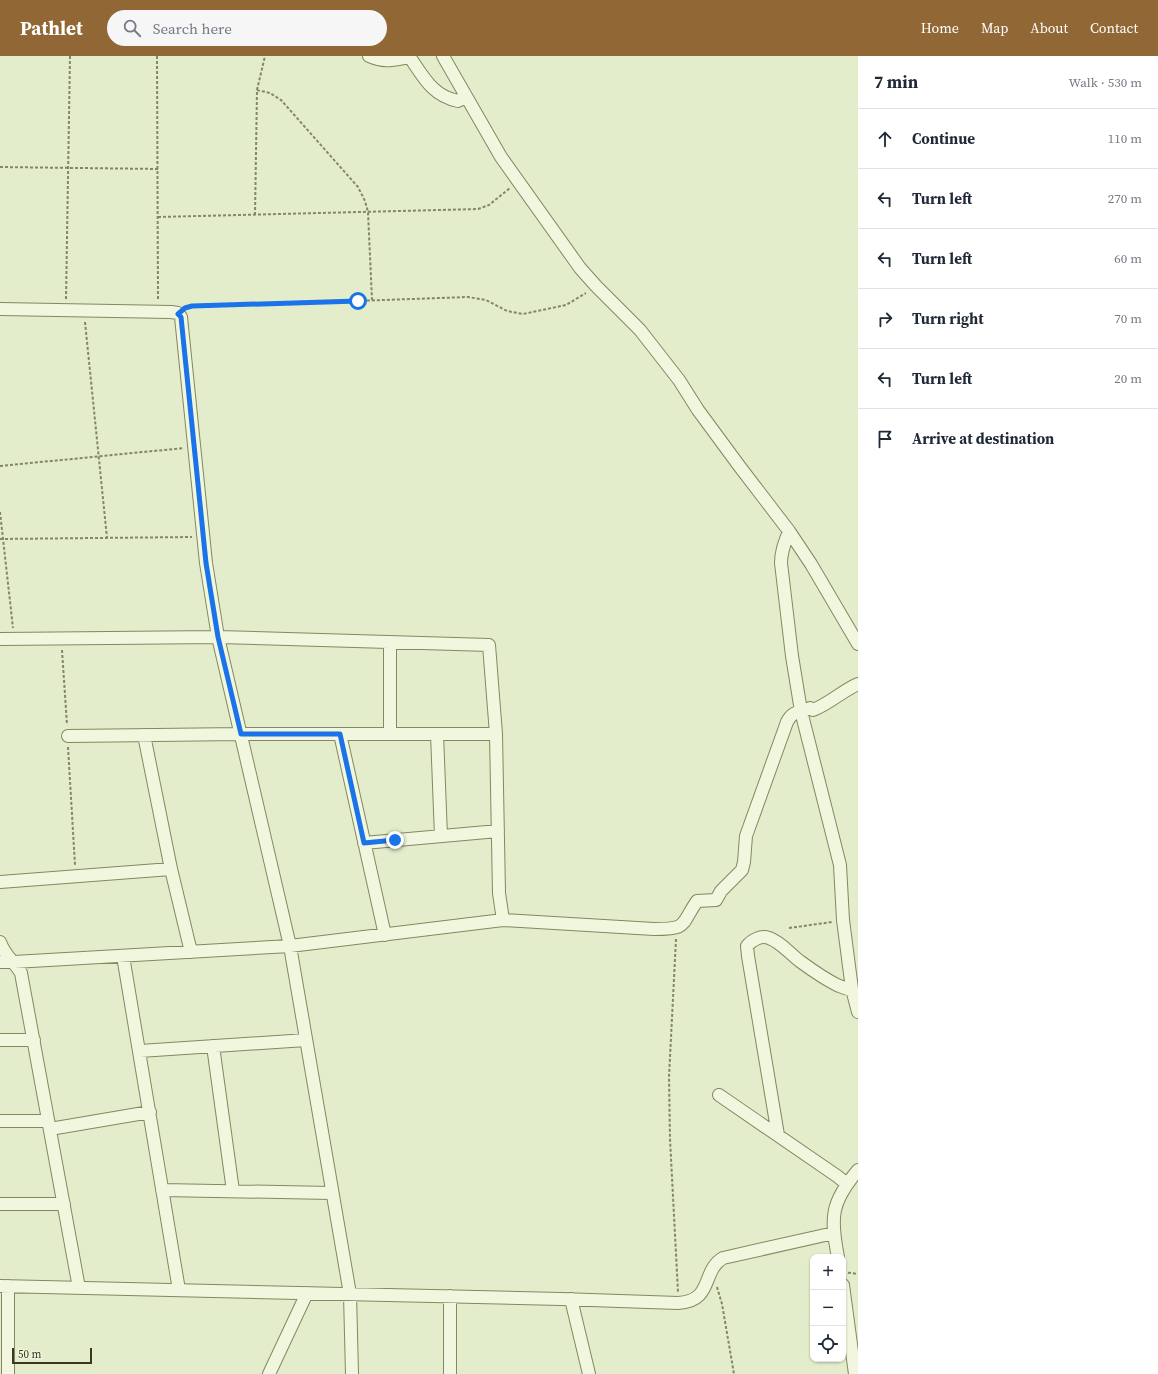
<!DOCTYPE html>
<meta charset="utf-8">
<style>
:root{--surface:#fff;--page:#f6f6f7;--text:#1f2937;--muted:#747a83;--line:#e0e1e3;--accent:#916735}
body{margin:0;font-family:"Source Serif 4",serif;background:var(--page);color:var(--text)}
.controls{position:absolute;right:12px;bottom:12px;display:grid;overflow:hidden;border-radius:8px;box-shadow:0 1px 3px #0004}
.controls button{width:36px;height:36px;display:grid;place-items:center;padding:0;border:0;border-bottom:1px solid var(--line);background:var(--surface);color:var(--text);font:20px sans-serif}
.scale{position:absolute;left:12px;bottom:10px;width:80px;box-sizing:border-box;padding-left:4px;border:2px solid #383922;border-top:0;font-size:11px;line-height:14px;white-space:nowrap;color:#383922;-webkit-text-stroke:3px #edf4da;paint-order:stroke}
.stop{position:absolute;width:12px;height:12px;margin:-9px;border:3px solid #1a73e8;border-radius:50%;background:#fff}
.stop.end{background:#1a73e8;border-color:#fff;box-shadow:0 1px 4px #0008}
.list{margin:0;padding:0;list-style:none}
h2{display:flex;justify-content:space-between;align-items:center;height:52px;margin:0;padding:0 16px;font-size:17px}
h2 small{font-size:13px;font-weight:400;color:var(--muted)}
.list li{display:grid;grid-template-columns:26px 1fr auto;gap:12px;align-items:center;box-sizing:border-box;height:60px;padding:0 16px;border-top:1px solid var(--line)}
.list b{display:block;font-size:15px;white-space:nowrap}
.list em{font-size:13px;font-style:normal;color:var(--muted)}
.icon{flex:none;width:22px;height:22px;fill:none;stroke:currentColor;stroke-width:2;stroke-linecap:round;stroke-linejoin:round}
.map{position:relative;flex:none;width:858px;height:1318px;overflow:hidden}
header{display:flex;align-items:center;gap:24px;box-sizing:border-box;height:56px;padding:0 20px;background:var(--accent);color:#fff}
header strong{font-size:19px}
nav{display:flex;gap:22px;margin-inline-start:auto;font-size:14px}
.search{width:280px;height:36px;background:var(--page);display:flex;align-items:center;gap:10px;box-sizing:border-box;padding:0 14px;border-radius:22px;color:var(--muted);font-size:15px}
main{display:flex}
aside{flex:1;background:var(--surface)}
.map>svg:first-child{display:block}
.lines{fill:none;stroke-linecap:round;stroke-linejoin:round}
.minor-casing{stroke:#848760;stroke-width:14}
.path{stroke:#848760;stroke-width:2;stroke-dasharray:3 2;stroke-linecap:butt}
.minor{stroke:#f0f7de;stroke-width:12}
.route{stroke:#1a73e8;stroke-width:5}
</style>
<header>
<strong>Pathlet</strong>
<div class="search"><svg class="icon" aria-label="search" viewBox="0 0 24 24"><circle cx="10" cy="10" r="6"/><path d="M15 15l6 6"/></svg>Search here</div>
<nav><a>Home</a><a>Map</a><a>About</a><a>Contact</a></nav>
</header>
<main>
<div class="map">
<svg width="858" height="1318" viewBox="0 0 858 1318">
<rect width="100%" height="100%" fill="#e3eccb"/>
<g class="lines">
<defs>
<path id="minor" d="M369,0c17,7 23,4 41,1
M409,0c14,20 23,40 49,45l8,-4
M443,0l58,101 79,111 16,18 44,44 39,50 19,30 42,57 49,64 22,33 47,80
M0,253l171,3 7,1 3,4 25,246 12,74 72,309 60,348 2,80
M789,475c-4,11 -8,20 -8,32l11,93 9,55 39,154 3,55 9,69 6,23
M0,583l218,-2 271,8 7,89 3,159 4,27
M340,678l45,201
M390,678v-92
M437,678l4,102
M144,679l27,134 20,83
M68,680l173,-2h255
M364,787l134,-12
M0,826l171,-13
M0,886c5,14 13,18 21,31l58,315
M123,900l56,334
M0,906h14l276,-16 213,-26 151,9c34,0 26,-3 43,-28l19,-1 5,-9 21,-21 2,-8 2,-26 41,-114c6,-12 13,-9 23,-14l3,2c16,-6 29,-19 45,-26
M0,984h34
M213,990l20,145
M140,995l166,-11
M719,1039l118,81 10,8
M0,1065h48
M50,1073l100,-17
M778,1079l-30,-179 -1,-10c5,-6 14,-11 22,-8 12,4 21,16 32,24 11,8 24,17 36,23 6,2 9,5 15,4
M162,1134l170,3
M0,1148h64
M838,1201c-8,-40 -7,-55 20,-87
M843,1229l12,89
M0,1230l561,13 117,4c36,-2 23,-32 45,-45l111,-25
M8,1230v88
M450,1240v78
M571,1243l18,75
M269,1318l38,-81"/>
</defs>
<use href="#minor" class="minor-casing"/>
<path class="path" d="M157,0l1,244
M257,34l13,3 11,7 77,87 7,14 3,11 4,88
M0,111l158,2
M255,159l2,-125 8,-34
M158,161l320,-8 11,-4 21,-17
M66,243l4,-243
M187,251l281,-10 18,3 21,11 16,3 43,-9 20,-12
M85,266l22,216
M0,410l184,-18
M0,456l13,116
M0,483l192,-2
M62,594l5,75
M68,691l7,118
M789,872l43,-6
M676,883l-7,138 1,62 8,153
M843,1216l15,2
M717,1231l5,17 12,70"/>
<use href="#minor" class="minor"/>
</g>
<g class="lines">
<path class="route" d="M358,245l-166,5 -7,2 -7,6 3,3 25,246 12,74 23,97h99l24,109 31,-3"/>
</g>
</svg>
<div class="controls">
<button>+</button>
<button>−</button>
<button><svg class="icon" aria-label="locate" viewBox="0 0 24 24"><circle cx="12" cy="12" r="6"/><path d="M12 2v4M12 18v4M2 12h4M18 12h4"/></svg></button>
</div>
<div class="scale">50 m</div>
<div class="stop" style="left:358px;top:245px"></div>
<div class="stop end" style="left:395px;top:784px"></div>
</div>
<aside>
<h2>7 min<small>Walk · 530 m</small></h2>
<ul class="list">
<li><svg class="icon" aria-label="ahead" viewBox="0 0 24 24"><path d="M12 20V5M6 11l6-6 6 6"/></svg><div><b>Continue</b></div><em>110 m</em></li>
<li><svg class="icon" aria-label="left" viewBox="0 0 24 24"><path d="M17 20v-9H6M10 6l-5 5 5 5"/></svg><div><b>Turn left</b></div><em>270 m</em></li>
<li><svg class="icon" aria-label="left" viewBox="0 0 24 24"><path d="M17 20v-9H6M10 6l-5 5 5 5"/></svg><div><b>Turn left</b></div><em>60 m</em></li>
<li><svg class="icon" aria-label="right" viewBox="0 0 24 24"><path d="M7 20v-9h11M14 6l5 5-5 5"/></svg><div><b>Turn right</b></div><em>70 m</em></li>
<li><svg class="icon" aria-label="left" viewBox="0 0 24 24"><path d="M17 20v-9H6M10 6l-5 5 5 5"/></svg><div><b>Turn left</b></div><em>20 m</em></li>
<li><svg class="icon" aria-label="arrive" viewBox="0 0 24 24"><path d="M6 21V4h12l-3 4 3 4H6"/></svg><div><b>Arrive at destination</b></div></li>
</ul>
</aside>
</main>
